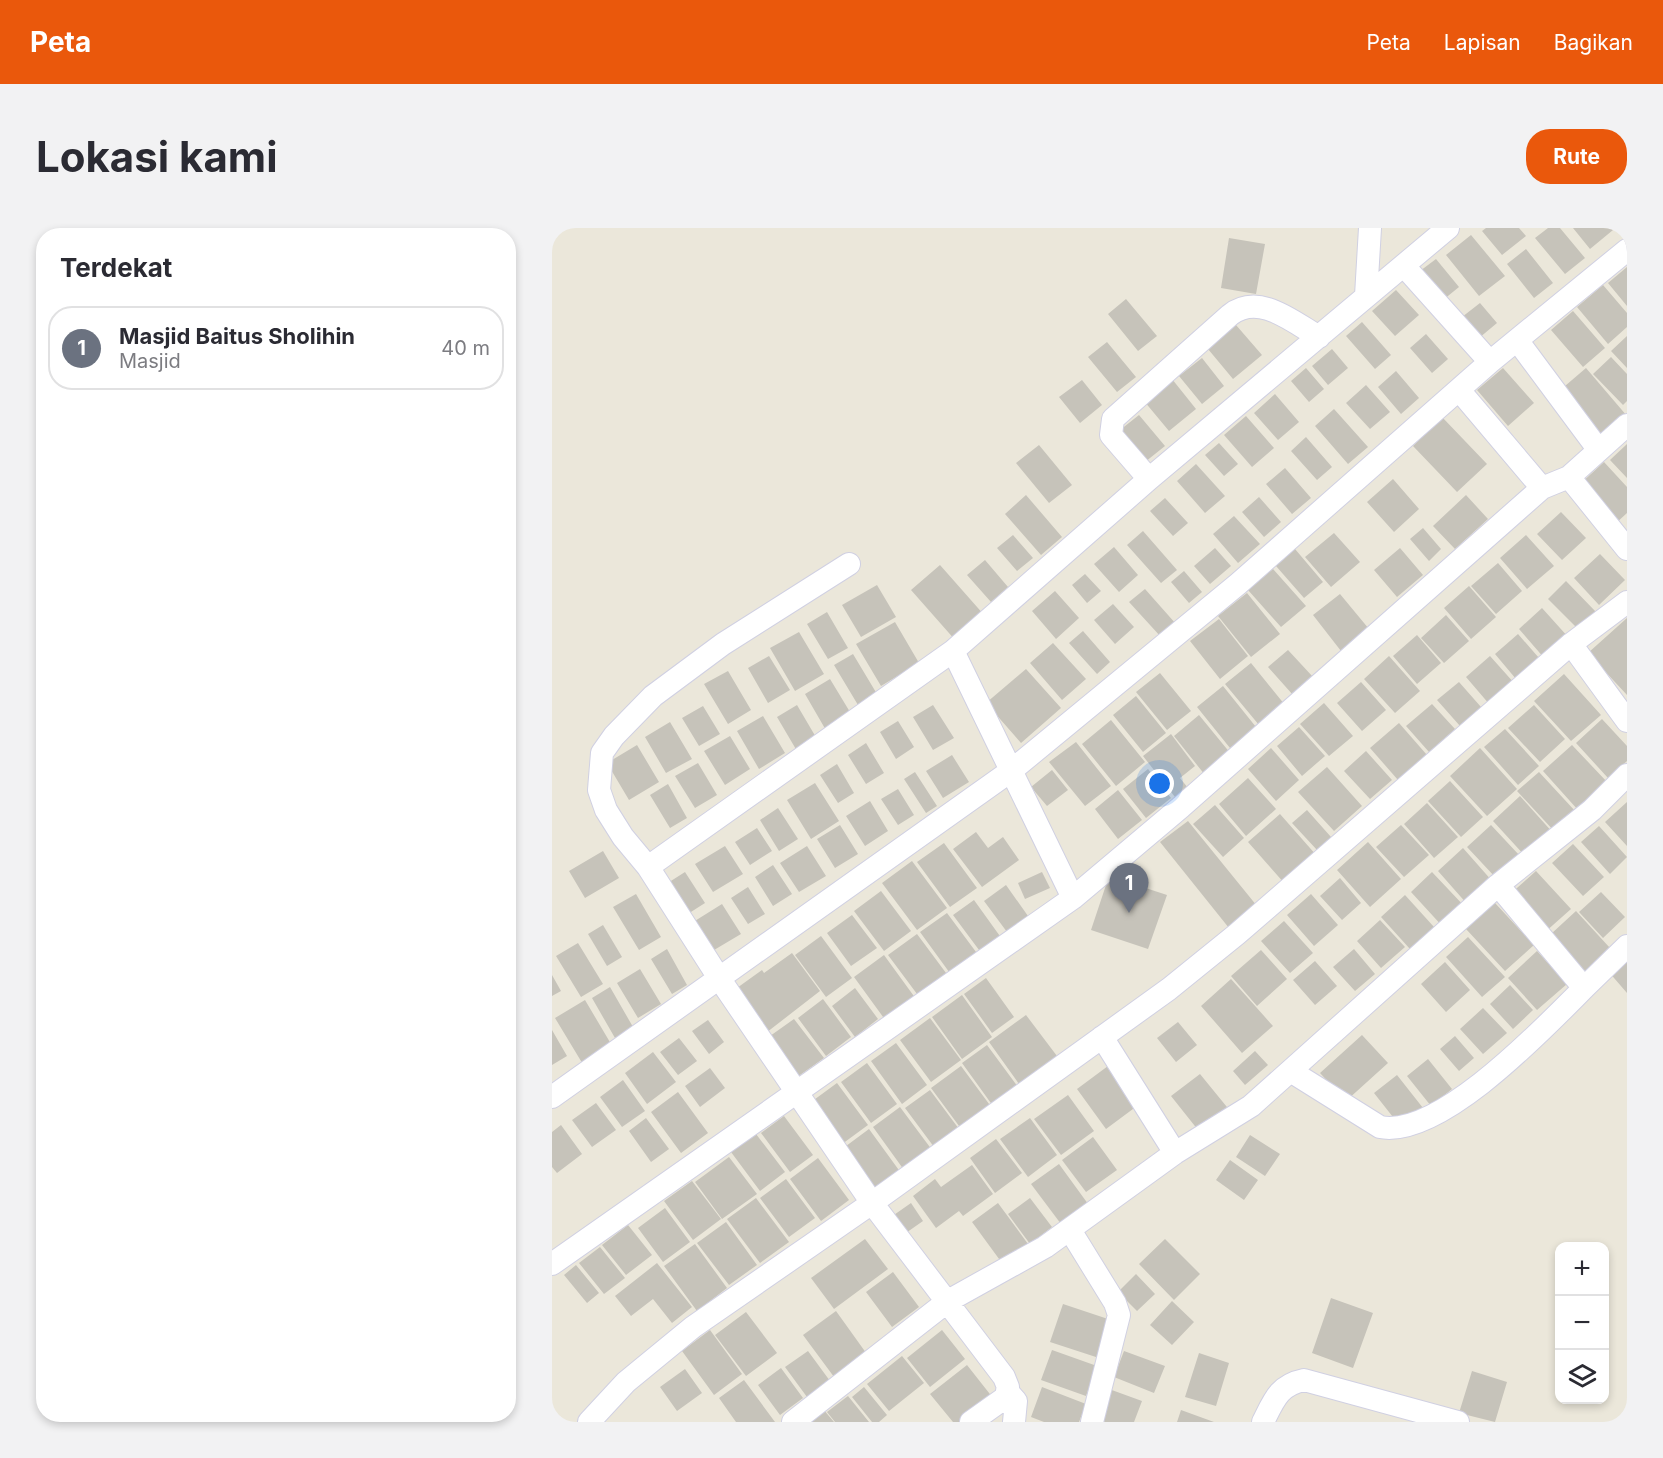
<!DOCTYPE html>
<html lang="id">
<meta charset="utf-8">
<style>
:root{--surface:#fff;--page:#f2f2f3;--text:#2b2b33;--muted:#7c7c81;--line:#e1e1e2;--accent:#ea580c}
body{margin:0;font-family:Inter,sans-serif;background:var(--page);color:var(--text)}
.controls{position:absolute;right:18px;bottom:18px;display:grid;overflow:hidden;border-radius:12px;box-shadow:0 3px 9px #0003}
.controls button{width:54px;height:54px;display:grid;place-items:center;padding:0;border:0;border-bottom:2px solid var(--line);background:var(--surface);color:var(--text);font:30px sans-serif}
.you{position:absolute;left:608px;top:556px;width:21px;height:21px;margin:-15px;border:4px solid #fff;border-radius:50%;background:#1a73e8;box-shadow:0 0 0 9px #1a73e833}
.badge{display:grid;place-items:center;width:39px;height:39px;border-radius:50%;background:var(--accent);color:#fff;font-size:20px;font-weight:700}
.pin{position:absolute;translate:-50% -50px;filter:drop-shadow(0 2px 3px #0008)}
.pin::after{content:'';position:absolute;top:32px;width:21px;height:18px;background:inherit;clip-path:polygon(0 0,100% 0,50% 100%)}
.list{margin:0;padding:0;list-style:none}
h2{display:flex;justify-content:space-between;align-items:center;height:78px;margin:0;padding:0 24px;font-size:26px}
h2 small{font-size:20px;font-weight:400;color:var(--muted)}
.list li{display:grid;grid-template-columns:39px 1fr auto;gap:18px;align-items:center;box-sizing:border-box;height:84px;margin:0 12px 12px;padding:0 12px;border:2px solid var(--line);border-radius:24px}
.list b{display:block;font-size:22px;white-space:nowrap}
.list p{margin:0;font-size:20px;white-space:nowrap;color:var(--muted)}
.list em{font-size:20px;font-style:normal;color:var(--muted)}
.icon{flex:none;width:33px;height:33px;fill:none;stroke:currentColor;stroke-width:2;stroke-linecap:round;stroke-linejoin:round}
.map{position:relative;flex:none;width:1075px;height:1194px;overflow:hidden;border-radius:24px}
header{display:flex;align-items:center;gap:36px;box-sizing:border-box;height:84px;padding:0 30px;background:var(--accent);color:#fff}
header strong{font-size:28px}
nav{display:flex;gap:33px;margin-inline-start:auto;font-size:21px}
.intro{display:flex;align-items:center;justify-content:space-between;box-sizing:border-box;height:144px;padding:0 36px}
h1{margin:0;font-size:42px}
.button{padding:15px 27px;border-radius:24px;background:var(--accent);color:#fff;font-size:21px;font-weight:700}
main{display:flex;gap:36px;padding:0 36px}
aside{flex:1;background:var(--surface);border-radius:24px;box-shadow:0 3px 9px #0003}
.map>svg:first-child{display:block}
.building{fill:#c6c3ba}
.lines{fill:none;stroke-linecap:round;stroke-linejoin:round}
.minor-casing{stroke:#d0d0e2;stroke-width:24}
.minor{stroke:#fff;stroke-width:22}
</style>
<header>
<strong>Peta</strong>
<nav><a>Peta</a><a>Lapisan</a><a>Bagikan</a></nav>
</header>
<div class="intro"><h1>Lokasi kami</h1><a class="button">Rute</a></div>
<main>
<aside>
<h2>Terdekat<small></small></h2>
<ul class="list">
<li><span class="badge" style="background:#6b7280">1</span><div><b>Masjid Baitus Sholihin</b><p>Masjid</p></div><em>40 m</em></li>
</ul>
</aside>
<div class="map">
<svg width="1075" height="1194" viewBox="0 0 1075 1194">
<rect width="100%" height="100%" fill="#ebe7da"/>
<path class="building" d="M934,0h33l7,8 -24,19 -20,-24z
M996,0h12l25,30 -20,16 -30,-36z
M1021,0h38l2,2 -23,19z
M919,7l34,41 -26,20 -33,-41z
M677,10l36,6 -9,50 -35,-6z
M974,21l27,34 -19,15 -27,-34z
M884,31l23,28 -16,13 -23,-29z
M1075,39v39l-19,-23z
M1051,57l24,28v14l-19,17 -31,-37z
M844,62l23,25 -24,21 -23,-25z
M574,71l31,37 -19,15 -30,-37z
M928,75l17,20 -18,15 -17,-21z
M1021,83l32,37 -22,19 -32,-37z
M810,94l29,33 -16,14 -29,-33z
M684,97l26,30 -29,24 -25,-30z
M874,106l22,25 -16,14 -22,-25z
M1075,108v32l-16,-17z
M555,114l29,35 -19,15 -29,-35z
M780,121l16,19 -20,17 -16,-19z
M1059,129l16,17v27l-4,4 -30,-31z
M650,130l22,28 -22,18 -23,-28z
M754,140l18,21 -15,13 -18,-21z
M951,140l31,35 -26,23 -31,-36z
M1034,140l41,48 -27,24 -42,-48z
M844,143l23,27 -18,16 -23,-27z
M620,151l24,30 -27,22 -25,-30z
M530,152l20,25 -22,18 -21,-26z
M814,157l24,27 -20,17 -24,-26z
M723,166l24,28 -21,18 -24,-27z
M782,181l34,38 -20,17 -33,-38z
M587,187l26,31 -25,20 -25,-32z
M694,188l28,32 -22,19 -28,-32z
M890,189l45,47 -30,28 -44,-46z
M754,209l26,30 -15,13 -26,-29z
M667,215l19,21 -14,12 -19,-21z
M1075,216v34l-17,-18z
M487,217l33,40 -23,18 -33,-40z
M1052,234l23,25v26l-12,11 -36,-39z
M644,236l29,32 -20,17 -28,-32z
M733,240l26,30 -19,16 -26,-30z
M841,251l26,30 -25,23 -27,-30z
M474,267l36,42 -21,18 -36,-41z
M914,267l22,24 -33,30 -22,-23z
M707,269l22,25 -17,15 -22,-25z
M613,270l23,25 -15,13 -23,-25z
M1009,284l25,26 -24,22 -25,-26z
M682,288l26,28 -22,19 -25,-29z
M871,300l18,21 -12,12 -19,-22z
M591,303l34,39 -16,13 -34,-38z
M782,305l26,29 -29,25 -26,-30z
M461,307l20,23 -16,13 -20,-23z
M974,307l28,31 -27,23 -27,-31z
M562,319l24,28 -19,17 -25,-28z
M663,320l16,18 -21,18 -16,-18z
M848,320l23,27 -26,22 -23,-27z
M743,321l28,33 -19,16 -28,-32z
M1048,326l25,26 -26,25 -25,-27z
M433,332l23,27 -17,15 -24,-27z
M946,335l24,28 -26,23 -25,-28z
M388,337l45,51 -29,25 -45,-51z
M721,341l33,37 -25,21 -33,-37z
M632,343l18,21 -13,11 -18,-21z
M533,346l16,17 -14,12 -15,-18z
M1014,353l30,31 -18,17 -30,-30z
M325,357l19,32 -35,20 -19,-32z
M917,358l27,31 -25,22 -27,-31z
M593,361l31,35 -15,13 -32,-35z
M503,363l24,27 -23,21 -24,-28z
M695,365l33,41 -29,23 -33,-41z
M788,366l29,35 -28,22 -28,-36z
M561,376l21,23 -19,17 -21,-24z
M990,380l27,30 -24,21 -26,-30z
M275,384l21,36 -20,11 -21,-35z
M894,387l23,26 -25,22 -23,-25z
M1075,390v77l-39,-42z
M667,391l29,37 -28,23 -30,-38z
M343,394l24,41 -38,23 -25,-42z
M531,403l27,31 -13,12 -28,-31z
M247,404l25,42 -29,17 -25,-43z
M966,406l21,24 -23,21 -21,-25z
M865,407l24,28 -24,21 -24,-28z
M501,415l33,36 -24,21 -32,-37z
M736,422l25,27 -20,18 -25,-28z
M301,426l24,40 -19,11 -24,-40z
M217,428l21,34 -22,13 -20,-35z
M837,428l31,35 -25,22 -31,-34z
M938,428l25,28 -25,21 -24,-28z
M699,435l34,42 -26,20 -34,-41z
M474,441l35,39 -40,35 -35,-40z
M176,443l23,39 -23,14 -24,-40z
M608,445l31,38 -24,19 -31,-38z
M1012,446l37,41 -30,26 -37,-40z
M278,451l23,38 -26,15 -22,-38z
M809,454l25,28 -24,21 -25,-28z
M907,454l22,25 -21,19 -23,-26z
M671,458l33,41 -26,21 -33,-41z
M584,468l30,37 -23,19 -30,-37z
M772,475l29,33 -24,20 -29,-32z
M880,476l23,25 -26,23 -23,-26z
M245,477l20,34 -20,12 -20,-34z
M381,477l21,33 -21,12 -20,-33z
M982,477l31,34 -25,23 -32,-34z
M151,478l17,28 -21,12 -17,-28z
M647,487l32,39 -26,21 -31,-39z
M211,488l22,37 -26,16 -22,-38z
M1050,491l25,27v15l-19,17 -32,-35z
M559,492l34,42 -29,24 -34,-42z
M346,493l16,26 -18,12 -16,-27z
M118,494l22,37 -26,14 -21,-36z
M847,495l28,32 -29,25 -28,-32z
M747,499l26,29 -23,20 -25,-30z
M953,501l34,37 -21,19 -34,-38z
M619,506l24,32 -15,12 8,10 -13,9 -32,-41z
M178,508l20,33 -25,16 -21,-34z
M524,514l35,44 -26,20 -36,-44z
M314,515l18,30 -18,11 -18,-29z
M85,517l22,37 -30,18 -22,-37z
M1020,517l36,38 -30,27 -35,-39z
M719,520l28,32 -23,21 -28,-32z
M928,520l37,41 -30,27 -37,-40z
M814,523l26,29 -22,19 -26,-28z
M400,527l17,27 -26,16 -17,-27z
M146,535l19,32 -22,13 -20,-32z
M285,536l17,29 -16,10 -18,-28z
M775,539l35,39 -28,25 -36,-39z
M596,541l23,29 -25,20 -23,-29z
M500,542l16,20 -21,16 -16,-19z
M363,544l22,34 -11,7 -22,-34z
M987,544l37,40 -21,20 -38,-41z
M696,550l28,31 -30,27 -27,-32z
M898,553l33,36 -22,20 -33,-36z
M263,555l24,38 -28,18 -24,-39z
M116,556l19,34 -17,10 -20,-33z
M346,561l16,26 -16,10 -17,-26z
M566,562l24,30 -24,19 -23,-30z
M968,568l34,38 -27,24 -34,-37z
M318,573l18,30 -23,15 -19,-30z
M1075,574v44l-22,-24z
M875,575l31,34 -24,21 -30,-34z
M663,577l29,33 -21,19 -30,-33z
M226,580l20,31 -19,12 -19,-31z
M755,582l24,27 -14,13 -25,-27z
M728,586l37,42 -32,28 -37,-42z
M636,593l69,85 -28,22 -69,-86z
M288,597l18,29 -23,14 -18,-29z
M849,597l28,30 -25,22 -28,-30z
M939,597l29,31 -24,22 -29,-31z
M1047,598l28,31 -17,17 -29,-32z
M205,600l15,23 -22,14 -15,-23z
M424,604l12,16 15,-11 16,23 -37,27 -29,-38z
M816,614l33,37 -31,28 -33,-37z
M392,615l33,45 -27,19 -33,-45z
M1021,616l31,33 -21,19 -31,-33z
M173,618l18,28 -30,18 -18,-28z
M255,618l19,30 -27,16 -19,-29z
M911,620l30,34 -25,23 -30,-34z
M51,623l16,27 -34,20 -16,-27z
M360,633l35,47 -30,22 -35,-47z
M221,637l19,29 -19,12 -18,-29z
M984,643l35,38 -27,24 -35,-38z
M133,644l20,31 -22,14 -20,-31z
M490,644l8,16 -25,11 -7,-16z
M880,644l34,36 -22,20 -33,-36z
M557,648l58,19 -19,54 -57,-19z
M788,650l21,25 -19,17 -22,-24z
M454,657l22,31 -21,16 -23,-31z
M196,659l17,27 -17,10 -17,-26z
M329,663l30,40 -27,20 -30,-40z
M1049,664l24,25 -22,21 -24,-26z
M84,666l25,43 -22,13 -26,-43z
M759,666l27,31 -24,21 -27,-31z
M853,667l29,32 -24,22 -29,-32z
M422,672l28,39 -20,15 -29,-39z
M943,675l39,42 -29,26 -39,-42z
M170,676l19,30 -32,19 -19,-29z
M1024,683l34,37 -25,23 -34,-37z
M395,685l32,43 -27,20 -32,-44z
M300,687l25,33 -26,18 -24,-33z
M828,692l25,27 -24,21 -24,-27z
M732,693l29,32 -23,20 -29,-32z
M51,697l19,32 -15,9 -19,-32z
M365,706l32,43 -29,21 -32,-43z
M269,708l31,42 -26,19 -31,-42z
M916,709l37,40 -23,20 -36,-40z
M26,715l25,41 -22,13 -25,-41z
M115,721l20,36 -15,9 -21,-35z
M802,721l21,25 -20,17 -22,-24z
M709,722l26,29 -30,27 -26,-30z
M985,723l30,33 -30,26 -29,-32z
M240,725l28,38 -58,45 -32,-43 32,-23 2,3z
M1075,726v39l-19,-22z
M332,727l32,44 -30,22 -32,-44z
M763,733l22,25 -22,19 -22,-25z
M893,734l25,28 -24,22 -25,-28z
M88,741l21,35 -23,14 -21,-35z
M0,747l9,16 -9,5z
M434,750l28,39 -22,16 -28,-39z
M679,751l42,47 -31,27 -41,-47z
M958,757l23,25 -20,19 -23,-25z
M58,759l23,40 -18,11 -23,-40z
M303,760l23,31 -23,18 -23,-31z
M410,767l30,42 -30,22 -30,-42z
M271,771l28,38 -25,19 -28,-38z
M33,772l29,49 -30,17 -29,-48z
M931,780l24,25 -24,21 -23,-25z
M474,787l31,41 -38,28 -30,-42z
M378,790l31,42 -30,22 -31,-42z
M242,791l30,39 -31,22 -30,-39z
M156,792l16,22 -15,12 -17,-23z
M626,794l19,23 -21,17 -19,-24z
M0,802l15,26 -15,9z
M810,807l26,28 -42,38 -26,-28z
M903,808l19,22 -15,13 -19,-22z
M127,810l18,23 -19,14 -18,-23z
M344,815l31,42 -25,19 -31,-43z
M435,817l31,42 -25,19 -31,-43z
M703,823l13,14 -23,20 -12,-14z
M101,824l23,30 -29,22 -22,-31z
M876,831l24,30 -21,17 -24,-30z
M315,835l30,41 -26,19 -30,-41z
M409,838l31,42 -30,22 -31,-42z
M556,838l29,40 -31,23 -29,-40z
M158,840l15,20 -25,19 -15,-21z
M648,846l31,38 -29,23 -31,-39z
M845,847l26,33 -23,18 -26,-33z
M71,852l22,31 -23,16 -22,-30z
M285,855l31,42 -30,22 -31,-42z
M378,862l29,39 -25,18 -29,-39z
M126,864l30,41 -27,20 -30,-41z
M516,867l26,36 -33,24 -27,-36z
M44,875l20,27 -24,17 -20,-27z
M348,879l32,43 -28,20 -31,-43z
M232,888l29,39 -23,17 -29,-39z
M94,890l23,31 -18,13 -22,-31z
M478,890l27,37 -29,22 -28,-38z
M9,897l21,29 -25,19 -5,-6v-35z
M317,901l32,44 -31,22 -32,-43z
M204,906l29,38 -25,19 -29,-39z
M698,907l30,19 -15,22 -29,-19z
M541,909l24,33 -31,22 -24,-32z
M444,911l26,34 -27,20 -25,-35z
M177,929l28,37 -35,25 -27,-37z
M266,930l31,42 -28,21 -31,-42z
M678,932l28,20 -14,20 -28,-20z
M507,936l32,44 -27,20 -33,-44z
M420,937l21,29 -30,22 -4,-5 -23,17 -23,-32 22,-17 6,8z
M234,951l29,39 -26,19 -29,-39z
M140,953l29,38 -28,21 -29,-39z
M204,970l33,44 -29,21 -33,-44z
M478,970l22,29 -22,17 -22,-30z
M359,975l12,18 -20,14 -12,-18z
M446,975l30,41 -26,19 -30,-41z
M113,980l25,34 -27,20 -25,-34z
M174,994l31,43 -28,20 -32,-42z
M76,997l24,30 -26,20 -24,-30z
M313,1011l23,30 -54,40 -23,-31z
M613,1011l35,35 -26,26 -35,-36z
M143,1016l32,44 -30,23 -33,-45z
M48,1019l25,31 -21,16 -25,-31z
M105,1035l35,44 -20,16 -19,-24 -22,17 -16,-20z
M24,1037l23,28 -12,10 -23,-28z
M341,1044l26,35 -27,20 -26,-35z
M584,1046l19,20 -18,17 -19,-19z
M779,1070l42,15 -20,55 -41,-15z
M620,1073l22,21 -22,23 -22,-20z
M511,1076l48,16 -12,38 -49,-16z
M284,1083l33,46 -32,24 -34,-46z
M194,1084l31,41 -31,23 -31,-41z
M158,1102l32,44 -28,21 -32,-44z
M390,1102l23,29 -35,28 -23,-29z
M500,1122l45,16 -11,30 -45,-16z
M256,1123l22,30 -23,16 -22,-30z
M572,1123l41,15 -11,27 -40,-16z
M647,1125l30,10 -13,43 -31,-9z
M350,1128l22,27 -35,28 -22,-27z
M415,1137l26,33 -29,24h-11l-23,-28z
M229,1140l22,30 -23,17 -22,-30z
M133,1141l17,24 -25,18 -17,-24z
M920,1143l35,11 -12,40 -36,-9z
M192,1152l31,42h-39l-17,-24z
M312,1159l23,28 -8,7h-7l-20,-25z
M490,1159l44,17 -7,18h-35l-13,-5z
M557,1161l33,12 -8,21h-29l-8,-3z
M296,1168l21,26h-34l-8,-10z
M271,1181l11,13h-28z
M629,1182l33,12h-37z"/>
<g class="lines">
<defs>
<path id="minor" d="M852,38l86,96
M814,68l4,-68
M965,112l81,109
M907,162l83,98
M1017,249l58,72
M597,251l-38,-44 2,-16 117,-104c29,-23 63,7 89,22
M297,336l-126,80 -70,52 -39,40 -12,17 -3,37 7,20 17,27 25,30 71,111 153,225 132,174 4,10 -2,10 -35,25
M1019,416l56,77
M401,423l120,247
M96,639l305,-216 196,-172 299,-251
M946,657l86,103 43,-42
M550,809l73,116
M740,844l88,55c59,12 163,-98 204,-139
M0,869l460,-327 226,-186 252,-222 137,-112
M518,1002l45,73 4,12 -27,107
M0,1036l521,-366 108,-91 361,-319 27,-11 58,-52
M455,1163l9,10 -2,21
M37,1194l37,-40 67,-55 179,-124 297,-214 68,-55 334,-290 56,-42
M241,1194l155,-121 97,-54 130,-94 76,-47 247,-221 94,-75 35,-35
M711,1194c11,-22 16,-37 41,-42l154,42"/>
</defs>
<use href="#minor" class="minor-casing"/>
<use href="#minor" class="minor"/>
</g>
</svg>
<div class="controls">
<button>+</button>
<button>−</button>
<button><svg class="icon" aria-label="layers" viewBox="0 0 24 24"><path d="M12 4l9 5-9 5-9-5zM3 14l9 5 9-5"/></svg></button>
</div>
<div class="you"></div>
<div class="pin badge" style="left:577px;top:685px;background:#6b7280">1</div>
</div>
</main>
